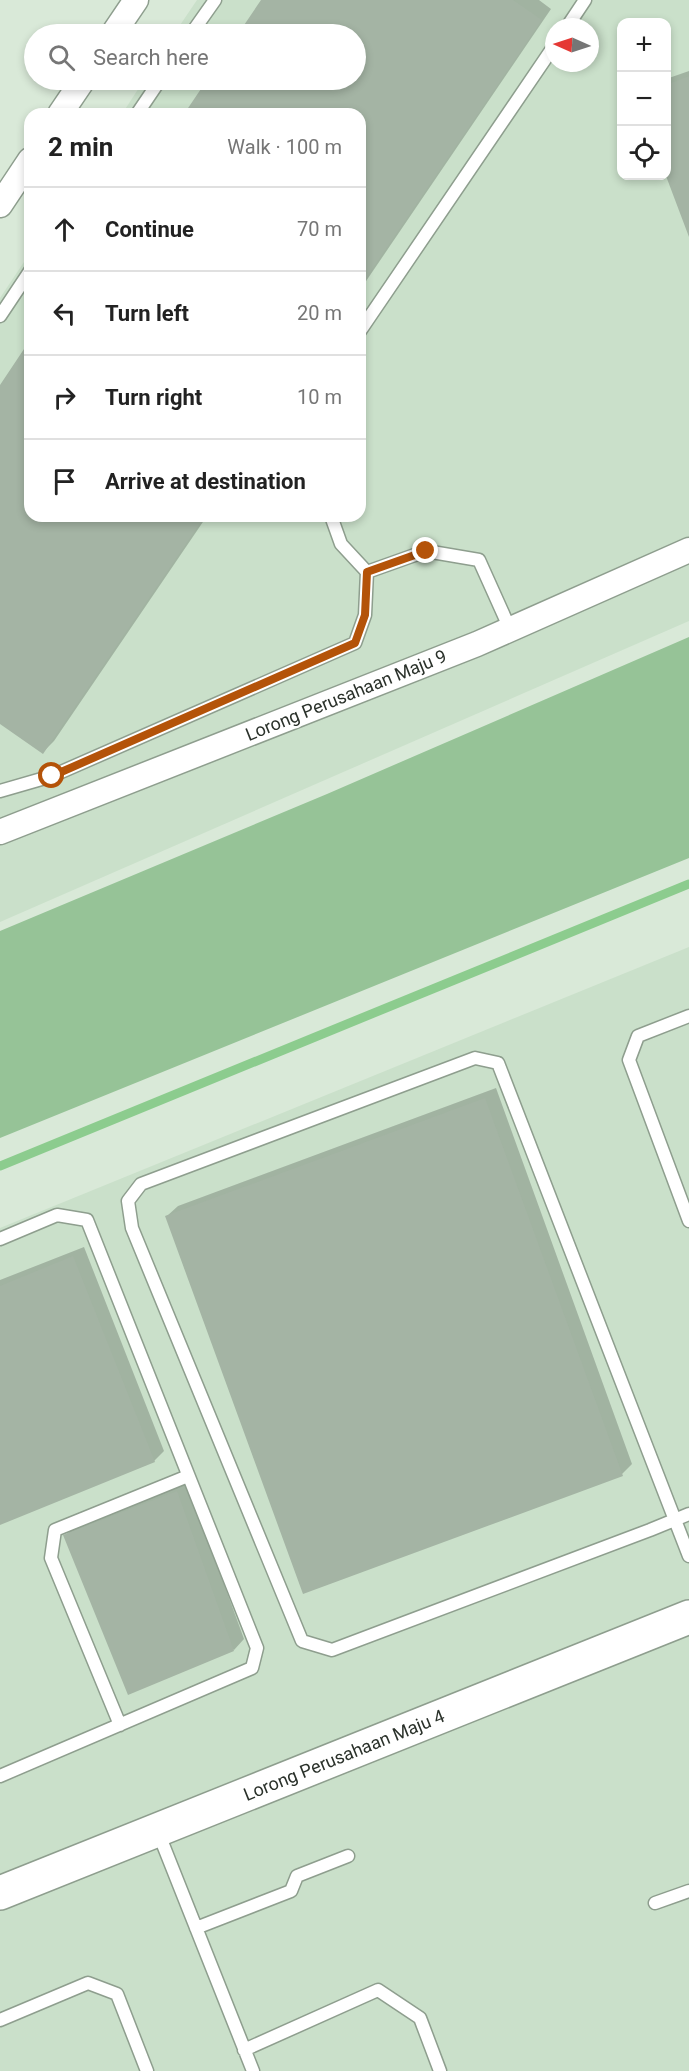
<!DOCTYPE html>
<meta charset="utf-8">
<style>
:root{--surface:#fff;--page:#f6f6f6;--text:#222;--muted:#767676;--line:#e0e0e0}
body{margin:0;font-family:Roboto,sans-serif;background:var(--page);color:var(--text)}
.controls{position:absolute;right:18px;top:18px;display:grid;overflow:hidden;border-radius:12px;box-shadow:0 3px 9px #0003}
.controls button{width:54px;height:54px;display:grid;place-items:center;padding:0;border:0;border-bottom:2px solid var(--line);background:var(--surface);color:var(--text);font:30px sans-serif}
.compass{position:absolute;left:545px;top:18px;width:54px;height:54px;border-radius:50%;background:var(--surface);box-shadow:0 3px 9px #0003;rotate:273deg}
.stop{position:absolute;width:18px;height:18px;margin:-14px;border:4px solid #b45309;border-radius:50%;background:#fff}
.stop.end{background:#b45309;border-color:#fff;box-shadow:0 2px 6px #0008}
.list{margin:0;padding:0;list-style:none}
h2{display:flex;justify-content:space-between;align-items:center;height:78px;margin:0;padding:0 24px;font-size:26px}
h2 small{font-size:20px;font-weight:400;color:var(--muted)}
.list li{display:grid;grid-template-columns:39px 1fr auto;gap:18px;align-items:center;box-sizing:border-box;height:84px;padding:0 24px;border-top:2px solid var(--line)}
.list b{display:block;font-size:22px;white-space:nowrap}
.list em{font-size:20px;font-style:normal;color:var(--muted)}
.icon{flex:none;width:33px;height:33px;fill:none;stroke:currentColor;stroke-width:2;stroke-linecap:round;stroke-linejoin:round}
.map{position:relative;flex:none;width:689px;height:2071px;overflow:hidden}
.search{position:absolute;background:var(--surface);box-shadow:0 3px 9px #0003;left:24px;top:24px;width:342px;height:66px;display:flex;align-items:center;gap:15px;box-sizing:border-box;padding:0 21px;border-radius:33px;color:var(--muted);font-size:22px}
.panel{position:absolute;background:var(--surface);box-shadow:0 3px 9px #0003;left:24px;top:108px;width:342px;height:414px;border-radius:18px}
.map>svg:first-child{display:block}
.built{fill:#cae0ca;fill-rule:evenodd}
.green{fill:#96c397}
.shadow{fill:#0003}
.lines{fill:none;stroke-linecap:round;stroke-linejoin:round}
.stream{stroke:#8ccc8e;stroke-width:9}
.building{fill:#a4b4a4}
.lane-casing{stroke:#8e9e8e;stroke-width:15}
.street-casing{stroke:#8e9e8e;stroke-width:27}
.secondary-casing{stroke:#8e9e8e;stroke-width:36}
.lane{stroke:#fff;stroke-width:12}
.street{stroke:#fff;stroke-width:24}
.secondary{stroke:#fff;stroke-width:33}
.route{stroke:#b45309;stroke-width:8}
.labels{text-anchor:middle;dominant-baseline:central;stroke-width:4.5;stroke-linejoin:round;paint-order:stroke}
.street-label{font-size:18px;fill:#2a312a;stroke:#fff}
</style>
<div class="map">
<svg width="689" height="2071" viewBox="0 0 689 2071">
<rect width="100%" height="100%" fill="#d9e9d8"/>
<path class="built" d="M197,0h492v621l-689,301v-624l30,-45v263h330v-402h-238l22,-34h212v-46h-182zM622,22h44v154h-44zM554,27h36v36h-36z
M689,947v1124h-689v-843z"/>
<path class="green" d="M689,637v221l-689,280v-207l327,-137z"/>
<path class="shadow" d="M263,0h276l12,9 -191,281v-176h-174l23,-34h147v-46h-116z
M689,71v162l-23,-59v-95z
M30,343v173h177l-153,225 -11,11 -43,-30v-335z
M496,1088l136,376 -10,10 -455,-258 11,-10z
M84,1247l80,204 -10,10 -154,62v-243z
M187,1482l57,157 -10,11 -169,-114 11,-11z"/>
<g class="lines">
<path class="stream" d="M0,1166l689,-282"/>
</g>
<path class="building" d="M261,0h252l29,20 -182,267v-173h-176l23,-34h149v-46h-118z
M689,76v161l-23,-61v-91z
M30,340v176h175l-162,238 -43,-30v-339z
M485,1098l138,378 -320,118 -138,-378z
M73,1256l82,206 -155,63v-239z
M177,1491l57,160 -106,44 -65,-160z"/>
<g class="lines">
<defs>
<path id="lane" d="M567,27l18,-27
M191,34l24,-34
M137,114l23,-34
M0,316l30,-45
M360,331l194,-285
M367,572l59,-21 53,9 31,69
M0,791l52,-15 303,-133 10,-28 2,-43 -26,-28 -10,-28
M689,1016l-51,20 -9,24 60,161
M0,1239l57,-24 30,5 170,428 -5,20 -252,108
M689,1514l-39,16 -318,120 -30,-9 -170,-413 -4,-27 13,-17 334,-126 23,5 177,457 14,36
M120,1725l-69,-167 4,-28 133,-54
M158,1832l95,239
M655,1903l34,-12
M196,1928l95,-37 6,-15 51,-20
M0,2020l88,-37 29,11 30,77
M244,2050l134,-60 42,28 20,53"/>
<path id="street" d="M113,34l23,-34
M60,114l23,-34
M0,205l30,-45
M0,832l477,-188 212,-94"/>
<path id="secondary" d="M0,1893l689,-276"/>
</defs>
<use href="#lane" class="lane-casing"/>
<use href="#street" class="street-casing"/>
<use href="#secondary" class="secondary-casing"/>
<use href="#lane" class="lane"/>
<use href="#street" class="street"/>
<use href="#secondary" class="secondary"/>
</g>
<g class="lines">
<path class="route" d="M52,776l303,-133 10,-28 2,-43 59,-21"/>
</g>
<g class="labels">
<g class="street-label">
<text transform="translate(346 695) rotate(-22)">Lorong Perusahaan Maju 9</text>
<text transform="translate(344 1755) rotate(-22)">Lorong Perusahaan Maju 4</text>
</g>
</g>
</svg>
<div class="controls">
<button>+</button>
<button>−</button>
<button><svg class="icon" aria-label="locate" viewBox="0 0 24 24"><circle cx="12" cy="12" r="6"/><path d="M12 2v4M12 18v4M2 12h4M18 12h4"/></svg></button>
</div>
<svg class="compass" viewBox="-18 -18 36 36"><path d="M0-13l5 13h-10z" fill="#e53935"/><path d="M0 13l5-13h-10z" fill="#767676"/></svg>
<div class="stop" style="left:52px;top:776px"></div>
<div class="stop end" style="left:426px;top:551px"></div>
<div class="search"><svg class="icon" aria-label="search" viewBox="0 0 24 24"><circle cx="10" cy="10" r="6"/><path d="M15 15l6 6"/></svg>Search here</div>
<section class="panel">
<h2>2 min<small>Walk · 100 m</small></h2>
<ul class="list">
<li><svg class="icon" aria-label="ahead" viewBox="0 0 24 24"><path d="M12 20V5M6 11l6-6 6 6"/></svg><div><b>Continue</b></div><em>70 m</em></li>
<li><svg class="icon" aria-label="left" viewBox="0 0 24 24"><path d="M17 20v-9H6M10 6l-5 5 5 5"/></svg><div><b>Turn left</b></div><em>20 m</em></li>
<li><svg class="icon" aria-label="right" viewBox="0 0 24 24"><path d="M7 20v-9h11M14 6l5 5-5 5"/></svg><div><b>Turn right</b></div><em>10 m</em></li>
<li><svg class="icon" aria-label="arrive" viewBox="0 0 24 24"><path d="M6 21V4h12l-3 4 3 4H6"/></svg><div><b>Arrive at destination</b></div></li>
</ul>
</section>
</div>
